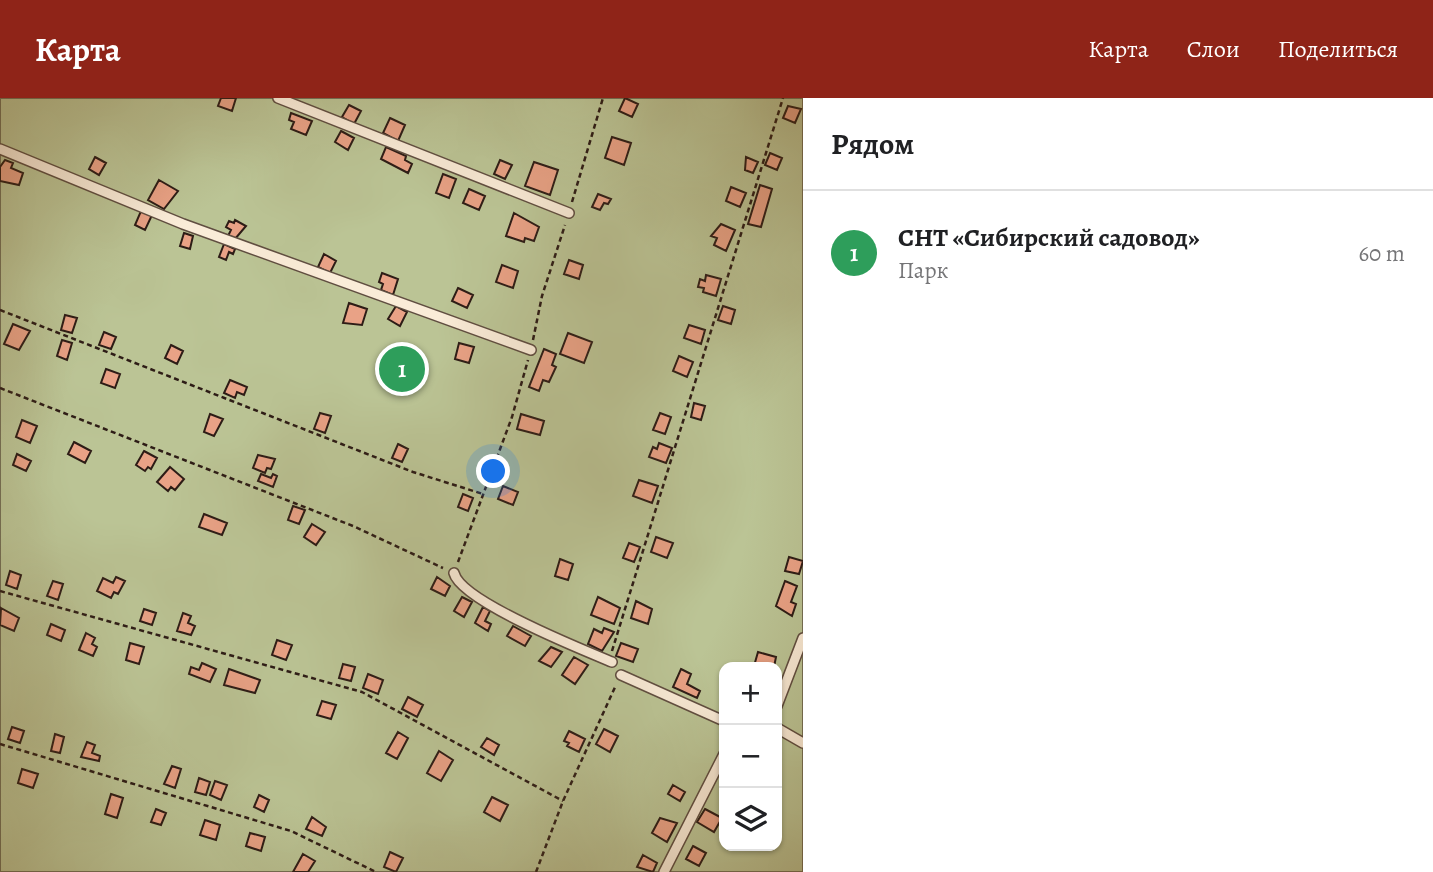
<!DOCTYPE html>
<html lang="ru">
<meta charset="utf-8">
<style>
:root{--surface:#fff;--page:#f6f6f6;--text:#202124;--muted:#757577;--line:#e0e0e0;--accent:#8f2418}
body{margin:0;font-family:Alegreya,serif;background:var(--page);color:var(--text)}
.controls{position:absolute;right:21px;bottom:21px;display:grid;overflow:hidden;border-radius:14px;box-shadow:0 2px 5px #0004}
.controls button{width:63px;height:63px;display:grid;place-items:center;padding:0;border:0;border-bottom:2px solid var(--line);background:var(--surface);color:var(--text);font:35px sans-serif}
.you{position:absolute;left:494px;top:374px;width:24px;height:24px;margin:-18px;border:5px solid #fff;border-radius:50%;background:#1a73e8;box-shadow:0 0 0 10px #1a73e833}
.badge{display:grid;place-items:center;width:46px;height:46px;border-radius:50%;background:var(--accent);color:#fff;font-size:23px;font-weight:700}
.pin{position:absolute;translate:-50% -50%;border:4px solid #fff;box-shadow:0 2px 7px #0006}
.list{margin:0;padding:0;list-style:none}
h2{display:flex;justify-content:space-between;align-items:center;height:91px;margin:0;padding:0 28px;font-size:30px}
h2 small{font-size:23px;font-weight:400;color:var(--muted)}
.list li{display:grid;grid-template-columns:46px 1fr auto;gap:21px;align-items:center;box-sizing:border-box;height:126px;padding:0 28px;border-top:2px solid var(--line)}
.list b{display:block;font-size:26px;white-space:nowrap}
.list p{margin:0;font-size:23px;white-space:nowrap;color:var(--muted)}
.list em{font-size:23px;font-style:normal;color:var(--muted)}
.icon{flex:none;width:38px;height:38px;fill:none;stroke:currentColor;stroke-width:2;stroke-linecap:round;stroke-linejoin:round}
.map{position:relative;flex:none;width:803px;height:774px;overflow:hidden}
header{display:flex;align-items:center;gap:42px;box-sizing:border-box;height:98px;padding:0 35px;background:var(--accent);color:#fff}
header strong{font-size:33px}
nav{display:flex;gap:38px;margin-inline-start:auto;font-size:24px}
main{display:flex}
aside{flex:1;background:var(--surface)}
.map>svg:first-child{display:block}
.green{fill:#bbc495;stroke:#747056;stroke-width:2;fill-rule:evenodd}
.building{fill:#e9a286;stroke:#2d1c16;stroke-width:2}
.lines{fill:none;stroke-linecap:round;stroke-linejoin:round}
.service-casing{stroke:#604e41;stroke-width:12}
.path{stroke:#2d1c16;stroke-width:2.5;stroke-dasharray:5 3.5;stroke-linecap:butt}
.service{stroke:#faecd8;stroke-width:9}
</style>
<header>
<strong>Карта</strong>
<nav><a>Карта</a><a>Слои</a><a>Поделиться</a></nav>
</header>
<main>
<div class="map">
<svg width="803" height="774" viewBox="0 0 803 774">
<rect width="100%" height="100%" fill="#f8e2c3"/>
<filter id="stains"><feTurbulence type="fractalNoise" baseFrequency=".00286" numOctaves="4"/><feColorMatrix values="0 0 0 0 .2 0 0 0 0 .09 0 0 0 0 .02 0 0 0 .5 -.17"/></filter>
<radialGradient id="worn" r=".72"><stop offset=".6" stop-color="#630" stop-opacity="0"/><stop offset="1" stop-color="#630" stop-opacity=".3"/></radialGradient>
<path class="green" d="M0,0h803v774h-803zM724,569h53v179h-53z"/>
<path class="building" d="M221,0h15l-4,13 -14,-5z
M625,0l13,6 -6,13 -13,-6z
M349,7l12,6 -7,13 -12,-7z
M788,8l13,3 -6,14 -12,-5z
M291,15l21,8 -6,14 -15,-6 3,-7 -5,-2z
M390,20l15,7 -7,16 -15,-8z
M341,33l13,7 -6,12 -13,-8z
M612,39l19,6 -7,22 -19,-7z
M386,49l20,9 -1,4 7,4 -4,9 -27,-14z
M770,55l12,5 -5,12 -12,-5z
M95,59l11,6 -7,12 -10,-6z
M746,59l12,5 -5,11 -8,-3z
M5,62l8,3 -2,5 12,5 -4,12 -19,-4v-14z
M500,62l12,5 -7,14 -11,-5z
M534,64l24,8 -8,25 -25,-9z
M443,76l13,5 -7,19 -13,-5z
M159,82l19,11 -14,18 -16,-9z
M760,87l12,4 -11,38 -13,-3z
M731,89l15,6 -6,14 -14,-6z
M469,91l16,7 -6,14 -16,-7z
M598,96l13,5 -3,5 -4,-1 -4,7 -8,-3z
M141,113l11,4 -7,15 -10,-5z
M514,115l25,14 -5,14 -9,-3 -1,4 -18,-6z
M235,122l11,6 -11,13 -7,-3 3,-6 -5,-3 3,-6 5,2z
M721,126l14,6 -9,21 -12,-6 3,-7 -6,-2z
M184,135l9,3 -3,13 -10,-3z
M224,146l11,5 -2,5 -4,-2 -3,8 -7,-3z
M324,156l12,7 -6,12 -12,-6z
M569,162l14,5 -4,14 -15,-5z
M502,167l16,6 -5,17 -17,-6z
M382,175l16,6 -5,16 -12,-5 2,-6 -4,-2z
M706,177l15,4 -5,17 -13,-4 1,-4 -6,-1 2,-8 5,2z
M458,190l15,7 -6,13 -15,-7z
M349,205l18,6 -5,16 -19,-2z
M396,208l11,6 -7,14 -12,-7z
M723,208l12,4 -4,14 -13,-4z
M65,217l12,3 -5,15 -11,-3z
M13,226l17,7 -11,19 -15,-6z
M689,227l16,5 -4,14 -17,-6z
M104,234l12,5 -5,12 -12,-4z
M568,235l24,9 -8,21 -24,-9z
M62,242l10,3 -5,17 -10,-4z
M459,245l15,4 -5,16 -14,-4z
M171,247l12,6 -6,13 -12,-6z
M544,251l12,5 -4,11 4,2 -7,15 -6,-2 -4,11 -10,-4z
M679,258l14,6 -6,15 -14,-6z
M106,271l14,5 -5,14 -14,-5z
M230,282l17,7 -3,8 -7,-3 -2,6 -11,-5z
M694,305l11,3 -4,14 -10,-3z
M320,315l11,3 -6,17 -11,-4z
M660,315l11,4 -6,17 -12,-4z
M210,316l13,5 -9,17 -10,-4z
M521,316l23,7 -4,14 -23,-6z
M22,322l15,6 -7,17 -14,-6z
M74,344l17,9 -6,12 -17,-9z
M659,345l13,5 -6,15 -17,-6 4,-10 4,2z
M398,346l10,5 -6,13 -10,-4z
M144,353l13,7 -6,11 -3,-2 -3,4 -9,-6z
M17,356l14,7 -5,10 -13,-6z
M258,357l17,4 -4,10 -4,-1 -2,5 -12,-5z
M170,369l14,12 -9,11 -4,-3 -3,4 -11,-9z
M261,376l10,4 2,-4 4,2 -4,11 -15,-6z
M639,382l19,6 -6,17 -19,-7z
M503,388l15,6 -5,13 -15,-6z
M463,396l10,4 -5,13 -10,-4z
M293,408l12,4 -6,14 -11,-4z
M204,416l23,9 -5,12 -23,-8z
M312,426l13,8 -9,13 -12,-8z
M656,439l17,6 -6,15 -16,-6z
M629,445l11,4 -6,15 -11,-4z
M789,459l14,4 -4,13 -14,-3z
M560,461l13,5 -5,16 -13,-4z
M10,473l11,4 -4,14 -11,-4z
M116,479l9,4 -7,13 -4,-2 -3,6 -14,-7 6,-13 10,5z
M437,479l13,9 -5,10 -14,-7z
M53,483l10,3 -5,16 -11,-4z
M785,483l12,5 -6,16 5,2 -4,12 -16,-10z
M462,499l10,5 -8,15 -10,-6z
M598,499l22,11 -6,16 -23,-9z
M636,503l16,8 -4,15 -17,-6z
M483,509l7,4 -5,10 6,3 -3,7 -13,-8z
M1,510l18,10 -5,13 -14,-6z
M144,511l12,4 -4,12 -12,-4z
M183,515l8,3 -3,7 7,3 -4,9 -14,-4z
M51,526l14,6 -4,11 -14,-6z
M513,528l18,10 -6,10 -18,-10z
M604,530l10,4 -12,19 -14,-7 6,-15 8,4z
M86,535l9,5 -3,6 5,3 -4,9 -14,-6z
M277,542l15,5 -6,15 -14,-5z
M130,545l14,4 -5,17 -13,-4z
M621,545l17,6 -5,13 -17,-6z
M551,549l11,5 -11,15 -12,-6z
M758,554l18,5 -2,10 -20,-1z
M574,559l14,8 -13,19 -13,-9z
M202,565l14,6 -6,13 -21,-8 2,-7 8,3z
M343,566l12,3 -4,14 -12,-3z
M229,571l31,11 -5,13 -31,-8z
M681,571l10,5 -4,10 13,7 -3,7 -24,-11z
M368,576l15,6 -5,14 -15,-6z
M408,599l15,8 -6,12 -15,-8z
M322,603l14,4 -5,14 -14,-4z
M12,629l12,4 -4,12 -12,-4z
M604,631l14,7 -8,16 -14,-8z
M569,633l16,8 -6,13 -12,-6 2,-3 -5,-2z
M398,634l10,6 -11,21 -11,-6z
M55,636l9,3 -4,16 -9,-2z
M487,640l12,7 -5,10 -13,-8z
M87,644l8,3 -3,8 8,3 -1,5 -18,-4z
M439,653l14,9 -12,21 -14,-8z
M172,668l9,3 -6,19 -11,-4z
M22,671l16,5 -5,14 -15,-5z
M199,680l11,4 -4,13 -11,-3z
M215,683l12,4 -6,15 -11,-5z
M673,687l12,7 -5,9 -12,-7z
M111,696l12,4 -6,20 -12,-4z
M259,697l10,5 -5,12 -10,-5z
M492,699l16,8 -8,16 -16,-9z
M156,711l10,4 -5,12 -10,-3z
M705,711l17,9 -8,14 -17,-10z
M312,719l14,10 -4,9 -16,-7z
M660,720l17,5 -10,19 -15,-9z
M205,722l15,5 -4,15 -16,-5z
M250,735l15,4 -4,14 -15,-5z
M693,748l13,7 -7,13 -13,-7z
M390,754l13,6 -7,14 -12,-5z
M303,756l12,7 -7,11h-15z
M643,757l14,8 -4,9 -16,-5z"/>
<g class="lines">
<defs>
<path id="service" d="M278,0l291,115
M0,51l183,75 348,126
M454,475c7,28 129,77 158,89
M621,577l103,46
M777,608l26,-68
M777,630l26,15
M664,774l60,-118"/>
</defs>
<use href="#service" class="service-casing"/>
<path class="path" d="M572,104l31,-104
M0,212l413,162 70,22
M533,242l9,-44 23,-71
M0,290l353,138 90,42
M458,464l54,-145 16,-57
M0,493l362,101 201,109
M612,553l171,-553
M0,646l291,87 85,41
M536,774l27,-71 53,-116"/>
<use href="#service" class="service"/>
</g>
<rect width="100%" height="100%" filter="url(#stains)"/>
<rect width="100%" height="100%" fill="url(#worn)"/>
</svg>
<div class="controls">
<button>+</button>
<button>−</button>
<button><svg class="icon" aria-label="layers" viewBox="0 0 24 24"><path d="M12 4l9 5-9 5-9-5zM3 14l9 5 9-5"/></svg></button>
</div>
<div class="you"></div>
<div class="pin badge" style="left:402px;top:271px;background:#2e9e5b">1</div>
</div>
<aside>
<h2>Рядом<small></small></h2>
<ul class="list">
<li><span class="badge" style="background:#2e9e5b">1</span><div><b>СНТ «Сибирский садовод»</b><p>Парк</p></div><em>60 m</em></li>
</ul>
</aside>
</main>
